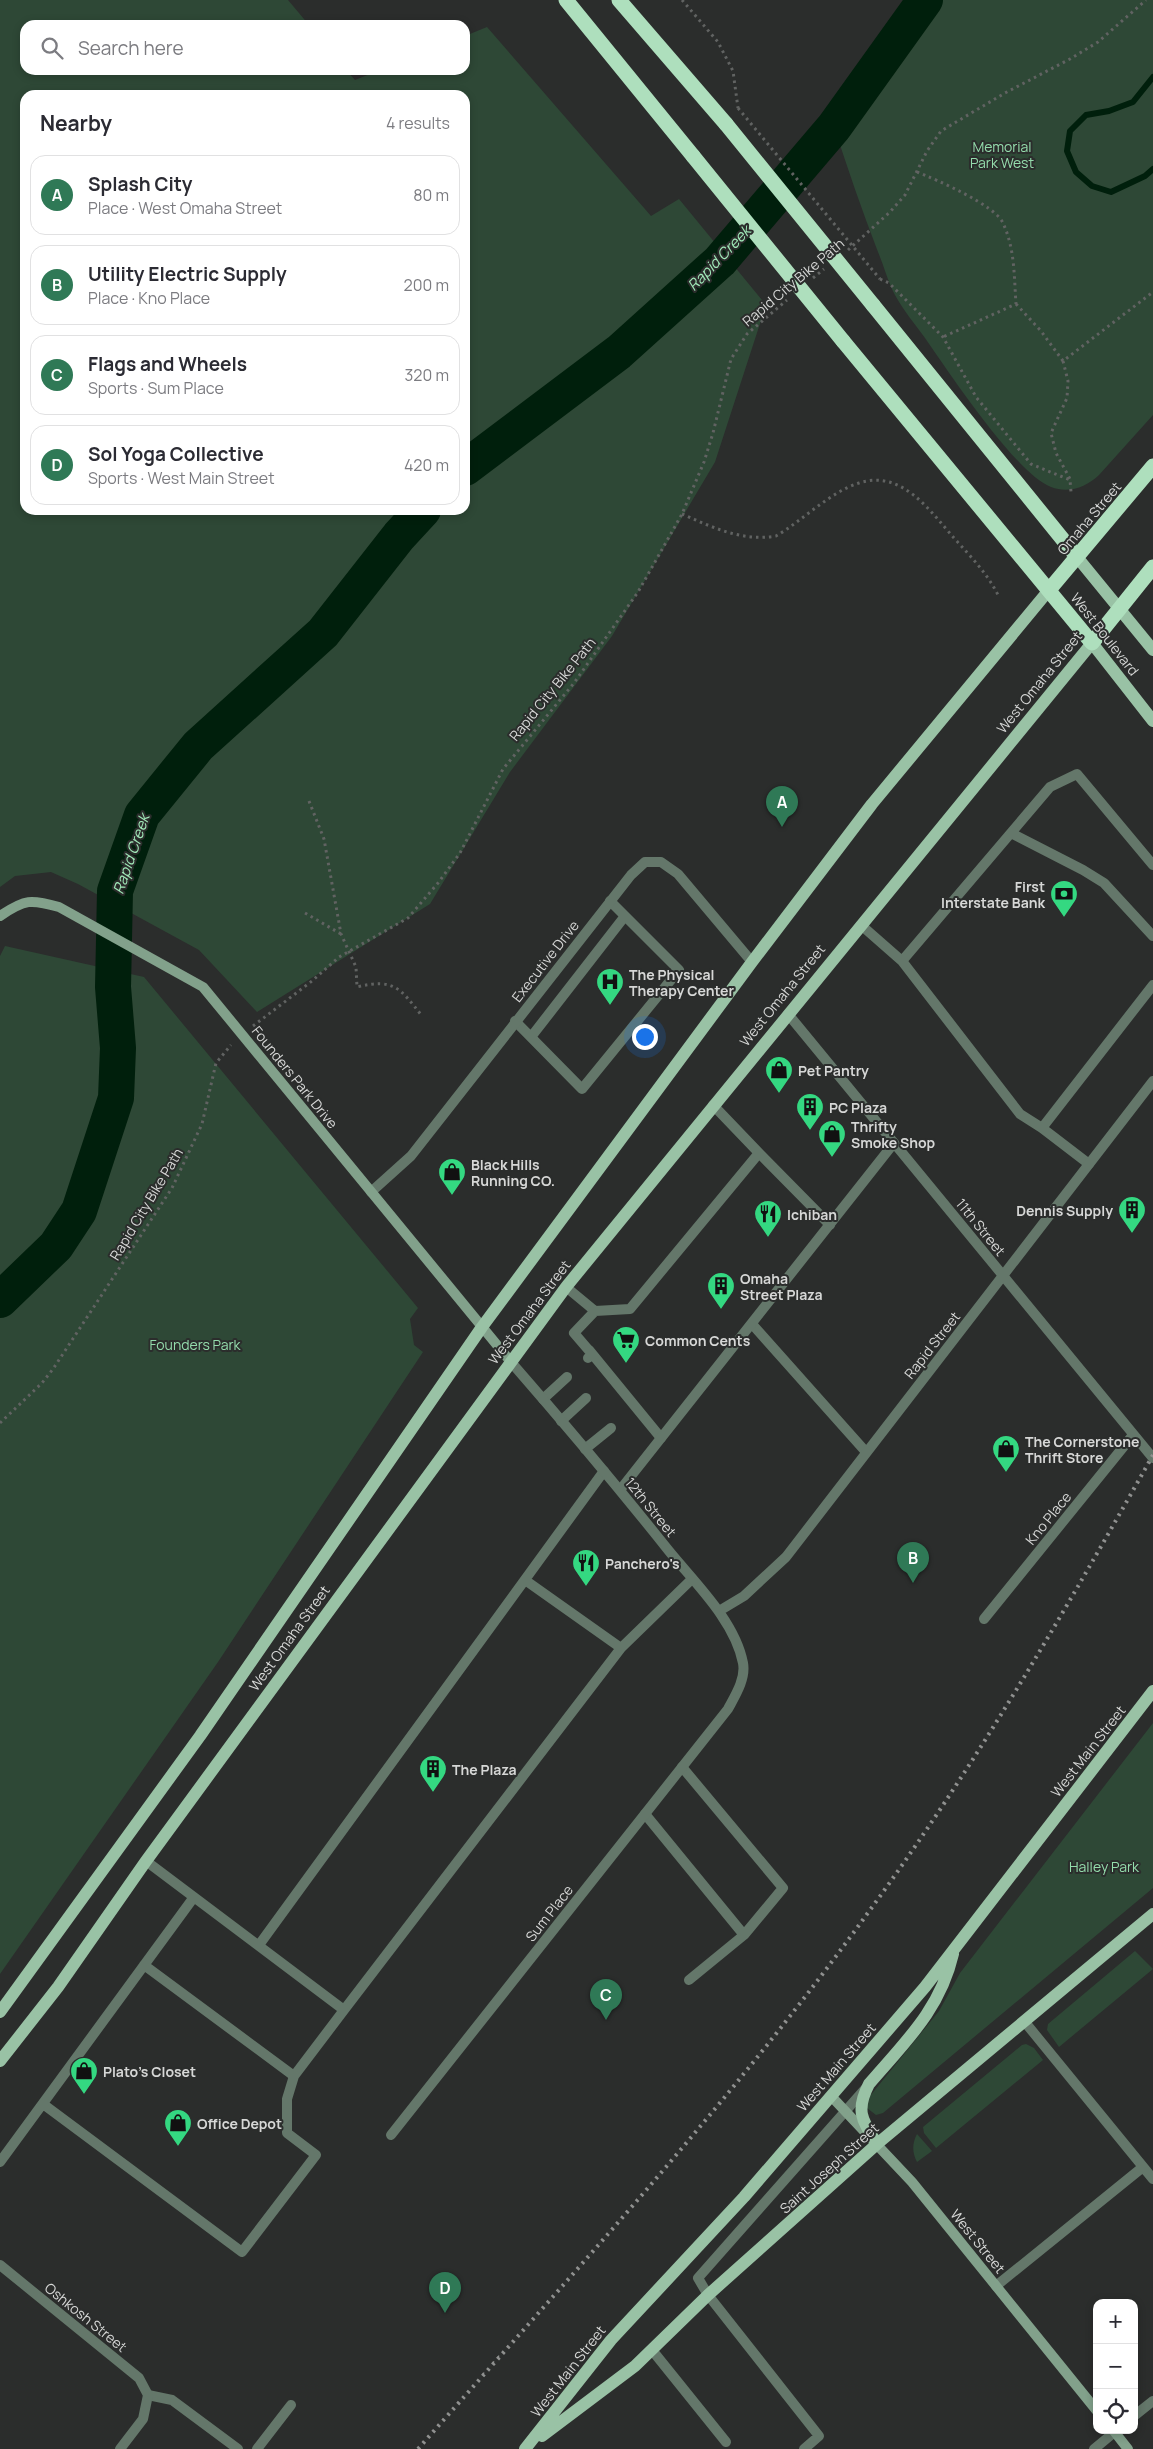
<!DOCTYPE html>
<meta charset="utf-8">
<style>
:root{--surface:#fff;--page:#f2f2f3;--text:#2b2b33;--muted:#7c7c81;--line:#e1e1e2;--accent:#2f7956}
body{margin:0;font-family:Manrope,sans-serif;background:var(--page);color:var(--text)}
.controls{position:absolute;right:15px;bottom:15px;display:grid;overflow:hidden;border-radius:10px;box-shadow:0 2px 8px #0003}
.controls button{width:45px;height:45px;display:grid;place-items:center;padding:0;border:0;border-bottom:1px solid var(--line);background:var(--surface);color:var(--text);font:25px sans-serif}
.you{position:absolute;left:644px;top:1036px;width:18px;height:18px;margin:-12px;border:4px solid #fff;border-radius:50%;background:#1a73e8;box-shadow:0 0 0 8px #1a73e833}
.badge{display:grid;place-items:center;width:32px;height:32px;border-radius:50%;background:var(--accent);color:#fff;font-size:16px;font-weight:700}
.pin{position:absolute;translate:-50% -41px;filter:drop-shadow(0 1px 2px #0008)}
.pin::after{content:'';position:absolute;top:26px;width:18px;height:15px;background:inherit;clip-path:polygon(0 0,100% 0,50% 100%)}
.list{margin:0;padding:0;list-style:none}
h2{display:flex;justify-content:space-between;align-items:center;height:65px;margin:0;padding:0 20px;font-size:21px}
h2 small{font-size:16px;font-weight:400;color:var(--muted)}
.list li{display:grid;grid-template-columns:32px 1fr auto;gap:15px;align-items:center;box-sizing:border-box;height:80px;margin:0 10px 10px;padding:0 10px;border:1px solid var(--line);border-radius:15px}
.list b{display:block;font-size:19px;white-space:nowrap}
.list p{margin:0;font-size:16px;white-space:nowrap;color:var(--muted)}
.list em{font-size:16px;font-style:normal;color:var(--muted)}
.icon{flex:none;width:28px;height:28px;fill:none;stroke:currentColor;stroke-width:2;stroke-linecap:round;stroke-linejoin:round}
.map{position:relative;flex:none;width:1153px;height:2449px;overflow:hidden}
.search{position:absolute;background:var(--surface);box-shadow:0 2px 8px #0003;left:20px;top:20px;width:450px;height:55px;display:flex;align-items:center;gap:12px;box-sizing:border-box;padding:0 18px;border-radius:15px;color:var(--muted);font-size:19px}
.panel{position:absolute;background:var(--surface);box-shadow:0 2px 8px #0003;left:20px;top:90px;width:450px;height:425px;border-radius:15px}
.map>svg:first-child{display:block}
.green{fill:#2e4836;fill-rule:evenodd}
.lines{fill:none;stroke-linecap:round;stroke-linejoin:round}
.stream{stroke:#001f0c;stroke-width:6}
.river{stroke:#001f0c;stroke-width:36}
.path{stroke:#616362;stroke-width:3;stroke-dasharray:2.5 4;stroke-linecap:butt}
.lane{stroke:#64776a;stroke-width:10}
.street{stroke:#64776a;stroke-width:10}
.secondary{stroke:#82a18b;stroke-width:10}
.primary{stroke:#99c2a5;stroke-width:12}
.highway{stroke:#aedfbd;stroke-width:15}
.rail{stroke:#909190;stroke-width:4;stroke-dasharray:2.5 5;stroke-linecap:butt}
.path-bridge{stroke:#616362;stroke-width:3;stroke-dasharray:2.5 4;stroke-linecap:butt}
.highway-bridge{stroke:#aedfbd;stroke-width:15}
.labels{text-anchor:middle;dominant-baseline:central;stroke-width:4;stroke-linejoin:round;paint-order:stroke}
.park-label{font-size:14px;fill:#94dcac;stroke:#2b2d2c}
.street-label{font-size:14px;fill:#d6d7d6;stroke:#2b2d2c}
.poi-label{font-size:14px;font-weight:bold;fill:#d6d7d6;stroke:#2b2d2c;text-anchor:start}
.water-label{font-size:15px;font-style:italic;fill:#a1eab9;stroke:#2b2d2c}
</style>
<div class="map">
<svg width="1153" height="2449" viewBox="0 0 1153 2449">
<rect width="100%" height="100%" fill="#2b2d2c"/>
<path class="green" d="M0,0h288l21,25h-284v45h321l9,10 25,-10h85v-34l22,-9 164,189 28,-17 87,106 -51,157 -103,174 -102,136 -80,132 -173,108 -58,-62 -121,-66 -27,-12 -36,4 -15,11zM25,95h440v415h-440z
M925,0h228v415l-54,60c-13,12 -30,19 -48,12 -34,-12 -103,-116 -126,-149 -10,-14 -22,-28 -30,-43 -7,-13 -11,-29 -17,-43 -16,-41 -30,-83 -44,-125z
M5,946l139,31 274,331 -8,11 4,26 9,7 -205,310 -218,312v-1018z
M1153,1723v165l-270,225 -7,2 -9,-7 3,-12 69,-85 21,-38z
M1135,1951l18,18 -94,78 -12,-17 1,-6z
M1026,2044l8,4 9,12 -107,88 -12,-15 -1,-6 99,-82z
M917,2134l15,17 -15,11c-5,-9 -5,-19 0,-28z"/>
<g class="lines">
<path class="stream" d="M1153,77l-20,25 -24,9 -23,4 -16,16 -3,20 9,21 16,14 19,6 34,-16 8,-7"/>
<path class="river" d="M465,468l154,-116 101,-91 114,-134 91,-127
M0,1300l56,-54 23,-35 37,-113 2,-50 -5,-61 2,-96 27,-76 56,-69 125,-113 76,-97 24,-26"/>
<path class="path" d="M682,0l36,42 15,29 5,37
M917,172c20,8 78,33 86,51 12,26 11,53 13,81l-73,33
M848,250l42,-38 15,-17 22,-44 14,-20 64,-38 65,-34 28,-17 48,-42
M813,278l11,-9
M880,279l9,4 54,54 33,60 55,67 39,16 1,12
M1016,304l25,27 22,30 90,-69
M1063,361l5,20 -1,17 -16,35 5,20 14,26
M682,514c30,13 60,28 94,22 26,-15 54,-44 83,-53 43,-14 71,28 95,55 17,19 33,35 44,57
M309,801l15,38 17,95 15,33 1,20c37,-9 43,1 65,29
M305,913l36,21
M253,1026l59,-45 27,-24 69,-39 30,-35 22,-30 43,-84 71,-86 64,-91 44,-78 22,-52 9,-29 18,-74 16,-25 40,-34
M0,1423l42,-40 11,-14 119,-181 30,-64 14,-61 15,-18"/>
<path class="lane" d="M1011,833l72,37 21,13 49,53
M861,925l41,36 118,153 22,14 111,-143
M902,961l148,-174 27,-13 76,91
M515,1021l67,68 97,-119 -69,-69
M531,1037l94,-121
M1042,1128l47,36
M759,1153l71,72
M566,1287l29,24 -4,4
M752,1324l114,128
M589,1350l72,88
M588,1358l4,-4 -18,-21 21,-22 35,-2 129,-156 -46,-48
M543,1399l24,-22
M561,1421l25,-23
M585,1449l26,-21
M525,1580l96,68
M645,1814l99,121 39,-47 -101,-121
M146,1861l198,149 277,-362 71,-69
M259,1945l345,-474
M144,1965l150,111 50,-66
M689,1980l55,-45
M1024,2021l129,158
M43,2104l199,148 74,-97 -29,-22v-34l7,-23
M0,2162l194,-265
M996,2286l147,-119
M652,2350l74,92
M148,2395l24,5 66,49
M257,2449l34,-44
M804,2449l15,-13 -111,-141 -10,-17 167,-189"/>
<path class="street" d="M788,1014l365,444
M371,1192l40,-36 220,-281 14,-13h16l17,12 74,88
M620,1490l274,-347
M719,1611l25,-15 42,-39 367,-476
M984,1619l149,-184
M391,2135l337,-426c7,-13 18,-30 15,-46 -8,-42 -48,-80 -74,-112 -51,-64 -104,-127 -158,-189
M0,2265l139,113 9,17 -5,24 -23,30
M1134,2416l19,-15
M1094,2449l23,-19"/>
<path class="secondary" d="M0,916c25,-17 31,-17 59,-9l144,80 308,375
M831,2096l81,86 185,229
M1113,2430l15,19"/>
<path class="primary" d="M1077,557l76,93
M0,2012l200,-276 282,-409 270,-365 120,-158 177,-214
M0,2061l58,-74 88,-126 420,-574 526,-644 61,78
M877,2144c-15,-24 -22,-33 -8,-60 36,-42 71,-74 84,-130
M542,2436l93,-70 73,-71 169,-151 276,-230
M525,2449l86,-109 133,-143 181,-210 228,-296"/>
<path class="highway" d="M566,0l127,156
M619,0l107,124
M873,305l204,252
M843,341l249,302 61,-76
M1049,590l104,-124"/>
<path class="rail" d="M418,2449c155,-176 315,-349 452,-539 106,-145 195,-299 283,-455"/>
<path class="path-bridge" d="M738,108l142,171"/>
<path class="highway-bridge" d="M726,124l147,181
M693,156l150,185"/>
</g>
<defs>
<symbol id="bank-pin" viewBox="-11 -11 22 30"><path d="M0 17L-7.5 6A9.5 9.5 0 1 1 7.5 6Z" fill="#34d881" stroke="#2b2d2c"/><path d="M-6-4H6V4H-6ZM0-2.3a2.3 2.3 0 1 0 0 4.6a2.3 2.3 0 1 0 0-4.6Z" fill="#111"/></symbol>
<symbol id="hospital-pin" viewBox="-11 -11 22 30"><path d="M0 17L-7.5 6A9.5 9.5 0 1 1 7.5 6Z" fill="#34d881" stroke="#2b2d2c"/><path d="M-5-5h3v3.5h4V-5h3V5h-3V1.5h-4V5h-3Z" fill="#111"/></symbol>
<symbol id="shop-pin" viewBox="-11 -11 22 30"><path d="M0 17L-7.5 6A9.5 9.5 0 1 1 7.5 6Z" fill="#34d881" stroke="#2b2d2c"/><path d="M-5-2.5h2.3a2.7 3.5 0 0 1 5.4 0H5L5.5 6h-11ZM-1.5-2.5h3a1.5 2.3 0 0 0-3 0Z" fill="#111"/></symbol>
<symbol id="building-pin" viewBox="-11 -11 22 30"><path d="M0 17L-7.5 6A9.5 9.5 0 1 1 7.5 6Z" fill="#34d881" stroke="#2b2d2c"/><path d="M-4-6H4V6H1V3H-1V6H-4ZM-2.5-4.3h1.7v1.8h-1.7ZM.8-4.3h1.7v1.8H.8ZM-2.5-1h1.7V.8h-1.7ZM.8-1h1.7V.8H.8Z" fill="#111"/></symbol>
<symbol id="restaurant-pin" viewBox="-11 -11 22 30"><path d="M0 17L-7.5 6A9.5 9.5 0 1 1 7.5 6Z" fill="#34d881" stroke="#2b2d2c"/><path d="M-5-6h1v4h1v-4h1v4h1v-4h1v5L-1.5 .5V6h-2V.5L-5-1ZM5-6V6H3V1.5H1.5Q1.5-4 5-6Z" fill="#111"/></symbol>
<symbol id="supermarket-pin" viewBox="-11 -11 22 30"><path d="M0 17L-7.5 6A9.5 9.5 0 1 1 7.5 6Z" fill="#34d881" stroke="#2b2d2c"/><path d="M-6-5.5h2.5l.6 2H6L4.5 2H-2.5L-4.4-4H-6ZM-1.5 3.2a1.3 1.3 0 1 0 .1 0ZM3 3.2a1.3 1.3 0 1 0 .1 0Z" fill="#111"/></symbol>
</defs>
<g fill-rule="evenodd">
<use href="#bank-pin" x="1048" y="878" width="32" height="43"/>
<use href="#hospital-pin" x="594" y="966" width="32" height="43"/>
<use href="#shop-pin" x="763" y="1054" width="32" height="43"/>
<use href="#building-pin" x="794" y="1091" width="32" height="43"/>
<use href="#shop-pin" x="816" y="1118" width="32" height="43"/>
<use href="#shop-pin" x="436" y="1156" width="32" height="43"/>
<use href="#building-pin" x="1116" y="1194" width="32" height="43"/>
<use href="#restaurant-pin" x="752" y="1198" width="32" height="43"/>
<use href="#building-pin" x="705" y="1270" width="32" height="43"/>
<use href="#supermarket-pin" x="610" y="1324" width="32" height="43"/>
<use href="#shop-pin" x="990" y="1433" width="32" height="43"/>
<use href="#restaurant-pin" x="570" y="1547" width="32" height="43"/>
<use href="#building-pin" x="417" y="1753" width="32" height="43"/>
<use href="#shop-pin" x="68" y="2055" width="32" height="43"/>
<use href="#shop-pin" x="162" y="2107" width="32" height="43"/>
</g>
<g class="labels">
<g class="park-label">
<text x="1002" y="146">Memorial<tspan x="1002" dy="16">Park West</tspan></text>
<text x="195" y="1344">Founders Park</text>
<text x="1104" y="1866">Halley Park</text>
</g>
<g class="street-label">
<text transform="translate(793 282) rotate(-40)">Rapid City Bike Path</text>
<text transform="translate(1089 518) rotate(-50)">Omaha Street</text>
<text transform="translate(1105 634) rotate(52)">West Boulevard</text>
<text transform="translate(1039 682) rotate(-51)">West Omaha Street</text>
<text transform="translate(552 689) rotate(-51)">Rapid City Bike Path</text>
<text transform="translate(545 961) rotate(-52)">Executive Drive</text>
<text transform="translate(782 995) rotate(-51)">West Omaha Street</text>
<text transform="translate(295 1077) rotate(51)">Founders Park Drive</text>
<text transform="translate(146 1204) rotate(-59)">Rapid City Bike Path</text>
<text transform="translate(981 1227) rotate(51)">11th Street</text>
<text transform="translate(529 1312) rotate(-53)">West Omaha Street</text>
<text transform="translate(932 1345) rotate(-52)">Rapid Street</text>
<text transform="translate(651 1507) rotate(51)">12th Street</text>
<text transform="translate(1048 1518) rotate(-51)">Kno Place</text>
<text transform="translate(289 1638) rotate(-54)">West Omaha Street</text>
<text transform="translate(1088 1751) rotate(-52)">West Main Street</text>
<text transform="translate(549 1913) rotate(-52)">Sum Place</text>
<text transform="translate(836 2067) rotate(-49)">West Main Street</text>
<text transform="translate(829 2168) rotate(-42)">Saint Joseph Street</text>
<text transform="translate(978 2241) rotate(51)">West Street</text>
<text transform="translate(86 2317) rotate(39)">Oshkosh Street</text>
<text transform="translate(568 2371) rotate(-52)">West Main Street</text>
</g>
<g class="poi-label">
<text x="1045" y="886" text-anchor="end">First<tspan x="1045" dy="16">Interstate Bank</tspan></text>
<text x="629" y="974">The Physical<tspan x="629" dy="16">Therapy Center</tspan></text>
<text x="798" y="1070">Pet Pantry</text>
<text x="829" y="1107">PC Plaza</text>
<text x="851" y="1126">Thrifty<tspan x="851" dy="16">Smoke Shop</tspan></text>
<text x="471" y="1164">Black Hills<tspan x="471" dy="16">Running CO.</tspan></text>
<text x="1113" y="1210" text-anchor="end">Dennis Supply</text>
<text x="787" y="1214">Ichiban</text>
<text x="740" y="1278">Omaha<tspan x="740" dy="16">Street Plaza</tspan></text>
<text x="645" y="1340">Common Cents</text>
<text x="1025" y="1441">The Cornerstone<tspan x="1025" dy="16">Thrift Store</tspan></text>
<text x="605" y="1563">Panchero's</text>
<text x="452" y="1769">The Plaza</text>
<text x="103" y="2071">Plato's Closet</text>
<text x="197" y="2123">Office Depot</text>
</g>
<g class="water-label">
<text transform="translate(719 258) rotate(-46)">Rapid Creek</text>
<text transform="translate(131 854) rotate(-71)">Rapid Creek</text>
</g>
</g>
</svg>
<div class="controls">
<button>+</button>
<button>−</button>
<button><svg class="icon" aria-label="locate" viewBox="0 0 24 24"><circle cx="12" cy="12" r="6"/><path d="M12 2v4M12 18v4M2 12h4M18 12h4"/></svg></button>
</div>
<div class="you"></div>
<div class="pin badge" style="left:782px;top:827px">A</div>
<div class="pin badge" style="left:913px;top:1583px">B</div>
<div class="pin badge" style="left:606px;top:2020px">C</div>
<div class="pin badge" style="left:445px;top:2313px">D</div>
<div class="search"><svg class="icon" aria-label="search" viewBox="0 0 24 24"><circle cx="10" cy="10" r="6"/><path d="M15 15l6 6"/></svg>Search here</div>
<section class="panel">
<h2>Nearby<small>4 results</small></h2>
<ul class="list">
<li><span class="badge">A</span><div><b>Splash City</b><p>Place · West Omaha Street</p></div><em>80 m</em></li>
<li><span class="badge">B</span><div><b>Utility Electric Supply</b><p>Place · Kno Place</p></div><em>200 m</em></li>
<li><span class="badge">C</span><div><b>Flags and Wheels</b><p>Sports · Sum Place</p></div><em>320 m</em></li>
<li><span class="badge">D</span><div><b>Sol Yoga Collective</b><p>Sports · West Main Street</p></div><em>420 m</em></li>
</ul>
</section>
</div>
